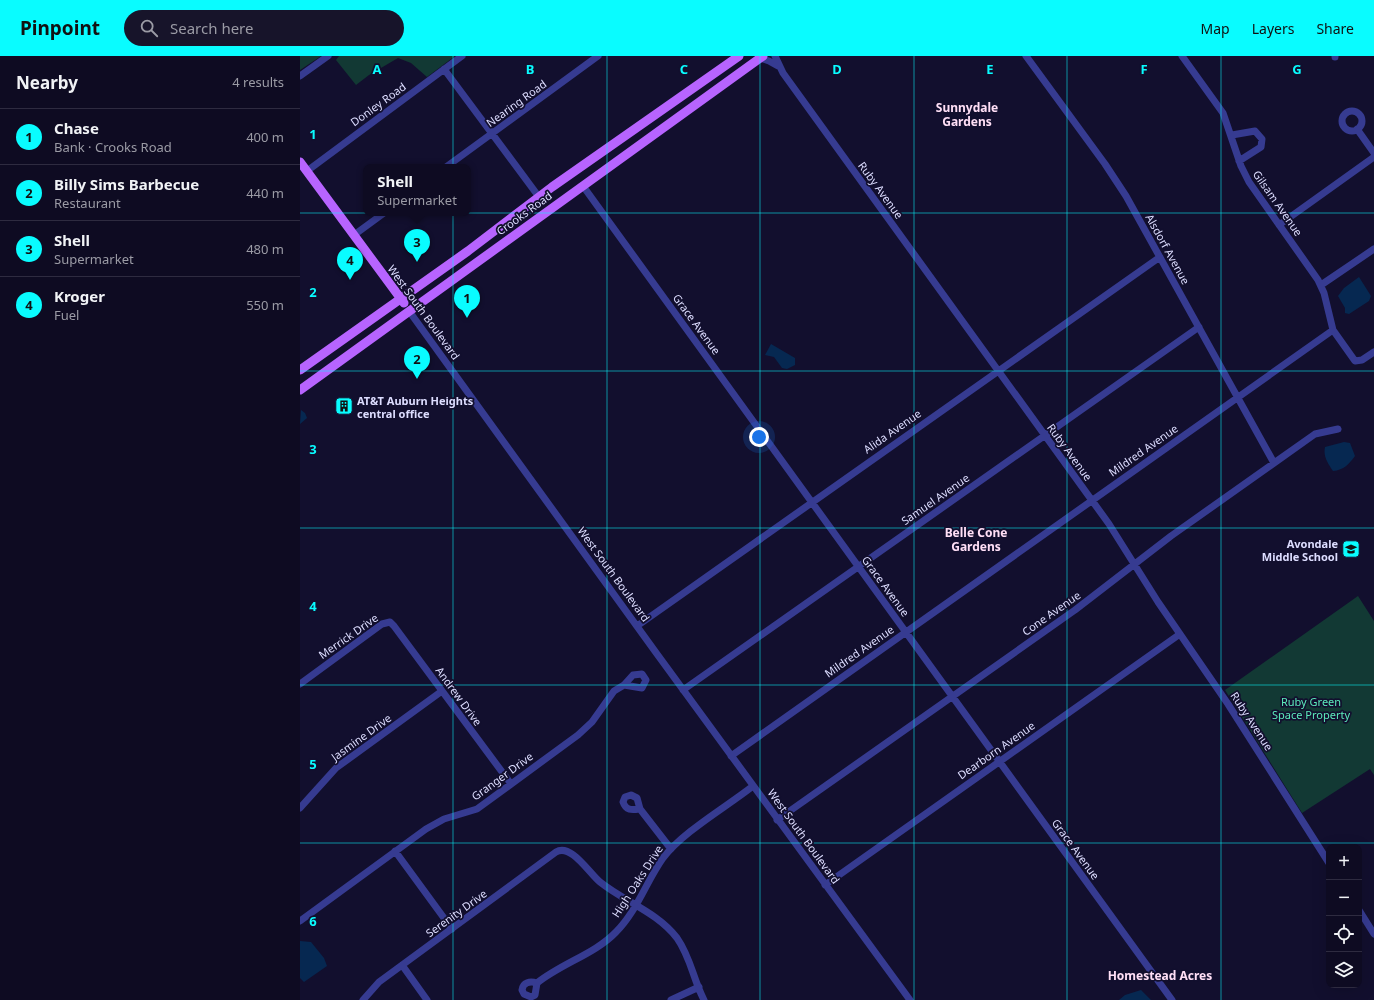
<!DOCTYPE html>
<meta charset="utf-8">
<style>
:root{--surface:#0e0b22;--page:#17142a;--text:#f1f3f6;--muted:#9b9ba5;--line:#2e2b40;--accent:#09fcff}
body{margin:0;font-family:"Noto Sans",sans-serif;background:var(--page);color:var(--text)}
.controls{position:absolute;right:12px;bottom:12px;display:grid;overflow:hidden;border-radius:8px;box-shadow:0 4px 16px #0002}
.controls button{width:36px;height:36px;display:grid;place-items:center;padding:0;border:0;border-bottom:1px solid var(--line);background:var(--surface);color:var(--text);font:20px sans-serif}
.you{position:absolute;left:459px;top:381px;width:14px;height:14px;margin:-10px;border:3px solid #fff;border-radius:50%;background:#1a73e8;box-shadow:0 0 0 6px #1a73e833}
.badge{display:grid;place-items:center;width:26px;height:26px;border-radius:50%;background:var(--accent);color:#111;font-size:13px;font-weight:700}
.pin{position:absolute;translate:-50% -33px;filter:drop-shadow(0 1px 2px #0008)}
.pin::after{content:'';position:absolute;top:21px;width:14px;height:12px;background:inherit;clip-path:polygon(0 0,100% 0,50% 100%)}
.popup{position:absolute;left:63px;top:108px;width:108px;height:52px;box-sizing:border-box;display:grid;place-content:center;border-radius:8px;background:var(--surface);filter:drop-shadow(0 1px 3px #0005);font-size:13px;white-space:nowrap;color:var(--muted)}
.popup b{font-size:15px;color:var(--text)}
.popup::after{content:'';position:absolute;left:50%;top:100%;margin-left:-8px;border:8px solid transparent;border-top-color:var(--surface)}
.list{margin:0;padding:0;list-style:none}
h2{display:flex;justify-content:space-between;align-items:center;height:52px;margin:0;padding:0 16px;font-size:17px}
h2 small{font-size:13px;font-weight:400;color:var(--muted)}
.list li{display:grid;grid-template-columns:26px 1fr auto;gap:12px;align-items:center;box-sizing:border-box;height:56px;padding:0 16px;border-top:1px solid var(--line)}
.list b{display:block;font-size:15px;white-space:nowrap}
.list p{margin:0;font-size:13px;white-space:nowrap;color:var(--muted)}
.list em{font-size:13px;font-style:normal;color:var(--muted)}
.icon{flex:none;width:22px;height:22px;fill:none;stroke:currentColor;stroke-width:2;stroke-linecap:round;stroke-linejoin:round}
.map{position:relative;flex:none;width:1074px;height:944px;overflow:hidden}
header{display:flex;align-items:center;gap:24px;box-sizing:border-box;height:56px;padding:0 20px;background:var(--accent);color:#111}
header strong{font-size:19px}
nav{display:flex;gap:22px;margin-inline-start:auto;font-size:14px}
.search{width:280px;height:36px;background:var(--page);display:flex;align-items:center;gap:10px;box-sizing:border-box;padding:0 14px;border-radius:22px;color:var(--muted);font-size:15px}
main{display:flex}
aside{flex:1;background:var(--surface)}
.map>svg:first-child{display:block}
.green{fill:#123934}
.water{fill:#062851}
.lines{fill:none;stroke-linecap:round;stroke-linejoin:round}
.minor{stroke:#363b91;stroke-width:7}
.major{stroke:#b764ff;stroke-width:9}
.grid{fill:none;stroke:#09fcff;stroke-width:1;stroke-opacity:0.55}
.labels{text-anchor:middle;dominant-baseline:central;stroke-width:3.5;stroke-linejoin:round;paint-order:stroke}
.street-label{font-size:11px;fill:#ddf;stroke:#120f2e}
.poi-label{font-size:11px;font-weight:bold;fill:#ddf;stroke:#120f2e;text-anchor:start}
.park-label{font-size:11px;fill:#5cebbb;stroke:#120f2e}
.neighbourhood-label{font-size:12px;font-weight:bold;fill:#ffdff6;stroke:#120f2e}
.grid-label{font-size:13px;text-anchor:middle;font-weight:bold;fill:#09fcff;stroke:#120f2e;stroke-width:3.5;stroke-linejoin:round;paint-order:stroke}
</style>
<header>
<strong>Pinpoint</strong>
<div class="search"><svg class="icon" aria-label="search" viewBox="0 0 24 24"><circle cx="10" cy="10" r="6"/><path d="M15 15l6 6"/></svg>Search here</div>
<nav><a>Map</a><a>Layers</a><a>Share</a></nav>
</header>
<main>
<aside>
<h2>Nearby<small>4 results</small></h2>
<ul class="list">
<li><span class="badge">1</span><div><b>Chase</b><p>Bank · Crooks Road</p></div><em>400 m</em></li>
<li><span class="badge">2</span><div><b>Billy Sims Barbecue</b><p>Restaurant</p></div><em>440 m</em></li>
<li><span class="badge">3</span><div><b>Shell</b><p>Supermarket</p></div><em>480 m</em></li>
<li><span class="badge">4</span><div><b>Kroger</b><p>Fuel</p></div><em>550 m</em></li>
</ul>
</aside>
<div class="map">
<svg width="1074" height="944" viewBox="0 0 1074 944">
<rect width="100%" height="100%" fill="#120f2e"/>
<path class="green" d="M0,0h21l-21,14z
M39,0h116l-28,21 -16,-14 -13,-5 -29,17 -13,10 -20,-25z
M1058,540l16,25v154l-4,-6 -68,44 -77,-123z"/>
<path class="water" d="M1059,221l12,19 -2,5 -20,13 -4,-1v-5l-7,-12 6,-8z
M471,288l24,14v7l-8,4 -5,-1 -8,-11 -9,-2z
M1,354l4,3 2,5 -7,6z
M1044,386l6,1 5,13c-6,8 -11,14 -22,15 -5,-8 -10,-14 -8,-24z
M0,885l11,1 13,16 3,8 -23,16 -4,-4z
M841,934l10,10h-32l6,-5z"/>
<g class="lines">
<path class="minor" d="M475,0l8,17 326,451 49,78 70,102 101,159
M726,0l79,108 21,32 148,267
M882,0l41,57 18,53 8,16 69,98 6,13 9,37 22,31 7,-1 12,-8
M1035,0v1
M460,2l9,3 9,5
M144,13l95,128
M0,20l28,-20
M1042 65a10 10 0 1 1 20 0a10 10 0 1 1-20 0Z
M1057,73l17,24
M932,79l23,-4 7,8 -1,8 -22,14
M146,111l152,-111
M7,115l155,-115
M283,130l589,814
M979,169l95,-68
M54,179l30,-22
M1021,229l53,-36
M109,255l248,343 253,346
M337,570l523,-369
M0,628l82,-60 8,-2 4,4 117,158
M383,634l516,-363
M431,700l602,-426
M0,752l36,-40 106,-77
M340,753c-8,1 -14,2 -17,-7l2,-5 6,-2 6,3 3,11 31,40
M477,764l298,-210 96,-74 144,-102 23,-5
M95,795l57,78
M525,829l355,-251
M1059,854l15,24
M0,865l126,-92 18,-10 33,-10 101,-74 14,-13 22,-31 10,-6 9,-10 9,-1 4,6 -4,8 -18,-3
M102,909l25,35
M237,927l-2,12 -4,2 -7,-3 -2,-4c1,-8 8,-9 15,-7 25,-20 58,-29 79,-51 21,-21 30,-50 47,-74 21,-27 62,-50 90,-72
M63,944l16,-18 177,-130c15,-9 33,21 44,30 25,20 57,30 77,56 14,20 16,41 27,62
M371,944l28,-13"/>
<path class="major" d="M0,106l104,141
M0,314l168,-119 84,-64 187,-131
M0,334l463,-334"/>
</g>
<path class="grid" d="M153,0v944M307,0v944M460,0v944M614,0v944M767,0v944M921,0v944M0,157h1074M0,315h1074M0,472h1074M0,629h1074M0,787h1074"/>
<defs>
<symbol id="building-square" viewBox="-11 -11 22 22"><rect x="-9" y="-9" width="18" height="18" rx="4" fill="#09fcff" stroke="#120f2e"/><path d="M-4-6H4V6H1V3H-1V6H-4ZM-2.5-4.3h1.7v1.8h-1.7ZM.8-4.3h1.7v1.8H.8ZM-2.5-1h1.7V.8h-1.7ZM.8-1h1.7V.8H.8Z" fill="#111"/></symbol>
<symbol id="school-square" viewBox="-11 -11 22 22"><rect x="-9" y="-9" width="18" height="18" rx="4" fill="#09fcff" stroke="#120f2e"/><path d="M0-5L7-2L0 1L-7-2ZM-4 1L0 2.5L4 1V4Q0 6-4 4Z" fill="#111"/></symbol>
</defs>
<g fill-rule="evenodd">
<use href="#building-square" x="34" y="340" width="20" height="20"/>
<use href="#school-square" x="1041" y="483" width="20" height="20"/>
</g>
<g class="labels">
<g class="street-label">
<text transform="translate(216 47) rotate(-36)">Nearing Road</text>
<text transform="translate(78 48) rotate(-36)">Donley Road</text>
<text transform="translate(581 134) rotate(54)">Ruby Avenue</text>
<text transform="translate(978 147) rotate(55)">Gilsam Avenue</text>
<text transform="translate(224 157) rotate(-36)">Crooks Road</text>
<text transform="translate(868 193) rotate(61)">Alsdorf Avenue</text>
<text transform="translate(124 256) rotate(54)">West South Boulevard</text>
<text transform="translate(397 268) rotate(54)">Grace Avenue</text>
<text transform="translate(592 375) rotate(-35)">Alida Avenue</text>
<text transform="translate(843 394) rotate(-35)">Mildred Avenue</text>
<text transform="translate(770 396) rotate(54)">Ruby Avenue</text>
<text transform="translate(635 443) rotate(-35)">Samuel Avenue</text>
<text transform="translate(314 518) rotate(54)">West South Boulevard</text>
<text transform="translate(586 530) rotate(54)">Grace Avenue</text>
<text transform="translate(751 557) rotate(-35)">Cone Avenue</text>
<text transform="translate(48 580) rotate(-35)">Merrick Drive</text>
<text transform="translate(559 595) rotate(-35)">Mildred Avenue</text>
<text transform="translate(159 640) rotate(54)">Andrew Drive</text>
<text transform="translate(952 665) rotate(57)">Ruby Avenue</text>
<text transform="translate(61 681) rotate(-36)">Jasmine Drive</text>
<text transform="translate(696 694) rotate(-35)">Dearborn Avenue</text>
<text transform="translate(202 720) rotate(-36)">Granger Drive</text>
<text transform="translate(504 780) rotate(54)">West South Boulevard</text>
<text transform="translate(776 793) rotate(54)">Grace Avenue</text>
<text transform="translate(337 825) rotate(-57)">High Oaks Drive</text>
<text transform="translate(156 857) rotate(-36)">Serenity Drive</text>
</g>
<g class="poi-label">
<text x="57" y="344">AT&amp;T Auburn Heights<tspan x="57" dy="13">central office</tspan></text>
<text x="1038" y="487" text-anchor="end">Avondale<tspan x="1038" dy="13">Middle School</tspan></text>
</g>
<g class="park-label">
<text x="1011" y="645">Ruby Green<tspan x="1011" dy="13">Space Property</tspan></text>
</g>
<g class="neighbourhood-label">
<text x="667" y="51">Sunnydale<tspan x="667" dy="14">Gardens</tspan></text>
<text x="676" y="476">Belle Cone<tspan x="676" dy="14">Gardens</tspan></text>
<text x="860" y="919">Homestead Acres</text>
</g>
</g>
<g class="grid-label">
<text x="77" y="18">A</text>
<text x="230" y="18">B</text>
<text x="384" y="18">C</text>
<text x="537" y="18">D</text>
<text x="690" y="18">E</text>
<text x="844" y="18">F</text>
<text x="997" y="18">G</text>
<text x="13" y="83">1</text>
<text x="13" y="241">2</text>
<text x="13" y="398">3</text>
<text x="13" y="555">4</text>
<text x="13" y="713">5</text>
<text x="13" y="870">6</text>
</g>
</svg>
<div class="controls">
<button>+</button>
<button>−</button>
<button><svg class="icon" aria-label="locate" viewBox="0 0 24 24"><circle cx="12" cy="12" r="6"/><path d="M12 2v4M12 18v4M2 12h4M18 12h4"/></svg></button>
<button><svg class="icon" aria-label="layers" viewBox="0 0 24 24"><path d="M12 4l9 5-9 5-9-5zM3 14l9 5 9-5"/></svg></button>
</div>
<div class="you"></div>
<div class="pin badge" style="left:167px;top:262px">1</div>
<div class="pin badge" style="left:117px;top:323px">2</div>
<div class="pin badge" style="left:117px;top:206px">3</div>
<div class="popup"><b>Shell</b>Supermarket</div>
<div class="pin badge" style="left:50px;top:224px">4</div>
</div>
</main>
